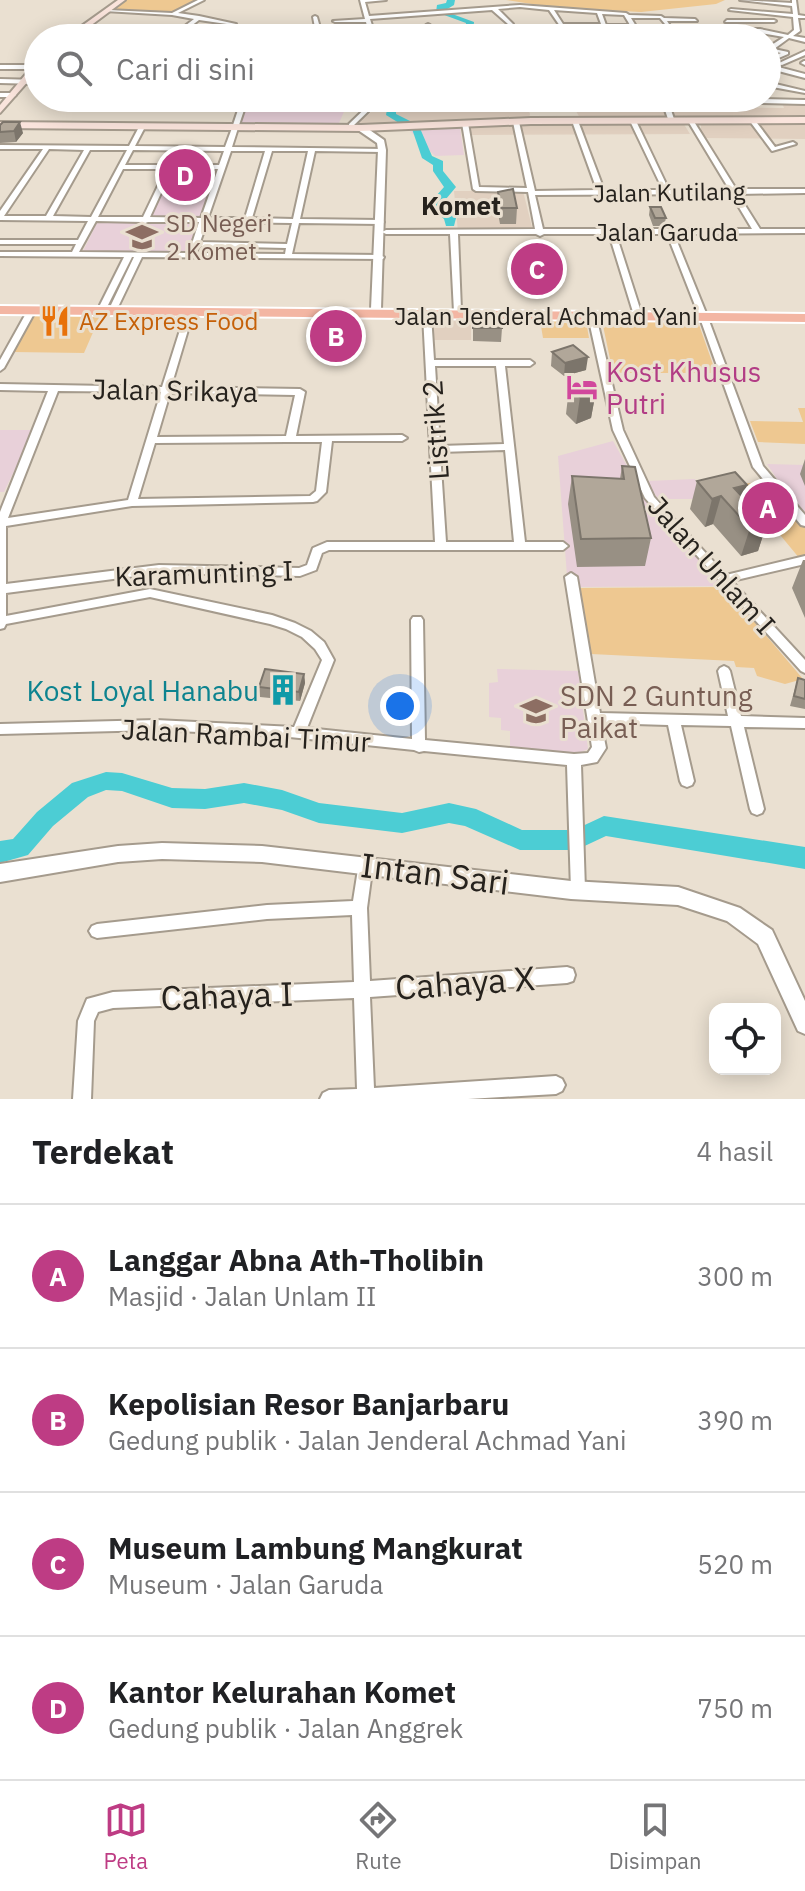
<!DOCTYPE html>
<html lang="id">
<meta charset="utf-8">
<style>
:root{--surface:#fff;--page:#f2f2f2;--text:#202124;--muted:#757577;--line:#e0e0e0;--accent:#be3c84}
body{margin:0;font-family:"IBM Plex Sans",sans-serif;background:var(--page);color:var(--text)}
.controls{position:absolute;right:24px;bottom:24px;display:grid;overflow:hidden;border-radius:16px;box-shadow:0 4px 20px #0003}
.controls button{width:72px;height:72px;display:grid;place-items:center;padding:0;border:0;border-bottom:2px solid var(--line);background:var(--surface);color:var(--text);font:40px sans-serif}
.you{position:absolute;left:400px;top:706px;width:28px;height:28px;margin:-20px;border:6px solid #fff;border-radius:50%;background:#1a73e8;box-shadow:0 0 0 12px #1a73e833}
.badge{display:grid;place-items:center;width:52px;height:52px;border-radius:50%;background:var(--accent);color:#fff;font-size:26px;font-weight:700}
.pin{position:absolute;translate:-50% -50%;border:4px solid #fff;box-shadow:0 2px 8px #0006}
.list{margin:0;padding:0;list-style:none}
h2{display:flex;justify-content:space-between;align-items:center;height:104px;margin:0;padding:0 32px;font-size:34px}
h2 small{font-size:26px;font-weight:400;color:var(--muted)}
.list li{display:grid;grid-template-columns:52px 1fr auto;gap:24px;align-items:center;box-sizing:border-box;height:144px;padding:0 32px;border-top:2px solid var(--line)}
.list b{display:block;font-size:30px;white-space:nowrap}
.list p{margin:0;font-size:26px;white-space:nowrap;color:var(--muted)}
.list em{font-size:26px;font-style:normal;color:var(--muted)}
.icon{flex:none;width:44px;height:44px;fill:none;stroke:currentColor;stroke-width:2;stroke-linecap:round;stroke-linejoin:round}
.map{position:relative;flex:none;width:805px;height:1099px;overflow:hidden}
.search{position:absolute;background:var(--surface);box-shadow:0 4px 20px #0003;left:24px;right:24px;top:24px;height:88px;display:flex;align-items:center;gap:20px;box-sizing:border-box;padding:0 28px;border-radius:44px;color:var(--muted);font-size:30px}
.sheet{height:680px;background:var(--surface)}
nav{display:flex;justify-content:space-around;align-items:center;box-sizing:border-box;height:112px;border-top:2px solid var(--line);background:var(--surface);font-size:22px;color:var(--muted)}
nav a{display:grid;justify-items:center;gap:4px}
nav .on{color:var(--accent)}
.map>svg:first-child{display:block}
.commercial{fill:#e1d0c0}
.education{fill:#e8d0d9}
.green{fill:#eec891}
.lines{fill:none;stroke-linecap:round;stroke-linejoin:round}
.river{fill:#4ccdd4;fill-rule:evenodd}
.minor-casing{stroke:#a59b8d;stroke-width:4}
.tertiary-casing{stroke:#a59b8d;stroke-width:4}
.secondary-casing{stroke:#a59b8d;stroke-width:4}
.trunk-casing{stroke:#fff;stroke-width:4}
.minor{fill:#fff;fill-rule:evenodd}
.tertiary{fill:#fff;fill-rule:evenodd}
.secondary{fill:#fae4dc;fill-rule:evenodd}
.trunk{fill:#f3b6a3;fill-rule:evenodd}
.wall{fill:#989084}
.shaded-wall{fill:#7c756b}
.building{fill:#b1a799;stroke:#7c756b;stroke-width:2}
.labels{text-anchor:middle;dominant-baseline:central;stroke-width:6;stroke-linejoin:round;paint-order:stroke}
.far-street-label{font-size:24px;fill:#26221d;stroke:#eae0d1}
.far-education-label{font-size:24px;fill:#785e54;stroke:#eae0d1;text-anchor:start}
.far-food-label{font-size:24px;fill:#c56008;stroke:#eae0d1;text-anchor:start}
.far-quarter-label{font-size:26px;font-weight:bold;fill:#26221d;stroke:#eae0d1}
.hotel-label{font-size:28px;fill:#b23c85;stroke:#eae0d1;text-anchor:start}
.street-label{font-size:28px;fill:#26221d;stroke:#eae0d1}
.culture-label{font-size:28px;fill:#0d838f;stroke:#eae0d1;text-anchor:end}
.education-label{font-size:28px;fill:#785e54;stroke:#eae0d1;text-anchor:start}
.near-street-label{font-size:34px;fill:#26221d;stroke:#eae0d1}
</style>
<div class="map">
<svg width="805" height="1099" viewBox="0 0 805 1099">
<rect width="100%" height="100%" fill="#eae0d1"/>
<path class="commercial" d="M782,103l23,1v12l-225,2 -7,-12 211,2z
M375,109h153l2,5 -1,4 -174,7z
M682,121l8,13 -220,1 -2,-11z
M805,123v16l-104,-1v-14z
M454,191h69l10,40 -75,1z
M431,318l40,1v21h-42z"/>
<path class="education" d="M246,98h104l-11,25h-101z
M460,128l4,27 -29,1 -25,-25z
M165,181h48l-14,40 -51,-1z
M97,223h103l-10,29 -107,-1z
M0,430h34l-30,62h-4z
M613,441l43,76 69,69 -148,1 -10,-11 -9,-120z
M767,464l38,1v47l-24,-27z
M695,479l7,20h-44l-11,-18z
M497,669l81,2 10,78 -9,4 -69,-5v-17l-9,-1v-12l-12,-1v-34l9,-1z"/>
<path class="green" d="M123,0h74l-26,14 -62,-3z
M506,0h219l-9,4 -75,8 -90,-5z
M35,314h66l-17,39 -71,-1z
M540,320l46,1 3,17h-46z
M602,321l96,1 18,51h-103z
M798,408h7v36l-47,-2 -8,-21 53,1z
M764,482l41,44v32l-5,1 -62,-75z
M725,587l78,92 -18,5 -28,-8 -3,-8 -18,-1 -2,-6 -143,-7 -13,-66z"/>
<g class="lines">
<path class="river" d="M447,0h8l-1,5 -10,6 30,11 -1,11 -5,5h-9l6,-6 1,-9 -30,-11 1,-7 9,-2z
M403,98h13l-20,9v7l16,8v4h7l13,30 11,5v10l13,16 -15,18 15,13 -2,8h-8l-2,-7 -16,-14 16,-18 -11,-16v-6l-11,-7 -11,-32h-7l-18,-11 2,-11z
M106,772l16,1 50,15 33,1 39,-6 38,7 37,13 83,10 47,-10 27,6 46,21h52l30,-14 201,31v22l-199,-33 -30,14h-56l-55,-24 -16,-3 -47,10 -83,-10 -37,-13 -38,-7 -39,6 -33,-1 -50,-17 -16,-1 -18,7 -35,29 -25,29 -28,8v-22l13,-2 24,-27 35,-29z"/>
<defs>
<path id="minor" d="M198,0h6l-26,13 21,3 37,8 -2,1 -35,-5 -21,16 -97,-8 3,-2 93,6 17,-13 -22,-4 -67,-4 2,-1 65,3z
M360,0h26l-21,2 4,14 151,-11 106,8 3,2 32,1 3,2 31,1 2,2h-30l4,6h62l2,2h25l28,6 6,-5 -1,-13 -64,-7 2,-1 62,5 -1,-8 -52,-6 52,3v-3h4l2,15 7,1v2h-7l2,13 -7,5 12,2v4l-16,-4 -15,11 14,3v2l-21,9v-4l14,-6 -14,-3v-2l17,-11 -24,-4h-26l-2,-3h-62l-10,-12h-29l11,18h31l3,2h-58l-12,-2 -4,-10h-37l8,12h-6l-5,-8 -26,-2 24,-2 -11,-16 -29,-3 -22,2 15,15 3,14h-6l-2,-14 -16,-14 -122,9 6,19h-6l-4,-16h-31l-2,-1 32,-2zM554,10l43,3 4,11h-38zM602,14l22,1 6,10h-24zM607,28h25l5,8 -5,2 -22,-4z
M315,16l2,1 6,21h-6l-4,-21z
M727,20h47l2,1 -2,1h-49z
M428,24l2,1 4,13h-6l-2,-13z
M228,28l34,4 3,2 -3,2 -36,-5z
M286,31l3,2 -4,5h-6z
M805,51v4l-23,10 -5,-1z
M804,61h1v4l-4,-2z
M767,64l38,10v4l-38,-10z
M0,65h38v4h-38z
M0,79l38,1v4l-38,-1z
M767,82l38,9v2l-38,-7z
M0,93h13l3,2 -3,2h-13z
M242,98h6l-9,27 -2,2 1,1 -6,19 152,2v2l-2,1 -67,-1 -15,68 80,1 4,2 -4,2 -81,-1 -7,31 88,1 4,2 -1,2 -241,-2 -23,48 -4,2h-3l-1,-2 23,-48h-2l-24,48 -4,2 -4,-2 24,-48 -124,-1v-4h72l4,-8h-76v-4h78l10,-19 -88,-1v-9l43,-62h-43v-4l129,1 10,-19 3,-2 3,2 -10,19 90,1 7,-19 2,-2 -1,-1zM49,149l35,1 -38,66h-42zM90,150h37l-36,67 -38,-1zM133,150l91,1 -5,14h-94zM231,151h34l-20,67h-37zM272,151h36l-15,68 -41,-1zM123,169h43l-23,48h-45zM172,169h46l-17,49 -51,-1zM96,221l46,1 3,1 3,-1h51l-10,31 -110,-1zM207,222l85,1 -5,21 -87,-2zM199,246l87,2 -1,6 -89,-1z
M376,98h6l-29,28h-4v-2z
M457,98h268l80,2v4l-137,-3 6,18 -3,2 -3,-2 -6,-18h-203z
M575,119l3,2 26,69h59l-33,-69 3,-2 3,2 33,69 60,-1 -41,-68 5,-1 43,69h69v4l-67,1 22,35h45v4l-131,1 32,79 -4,2 -4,-2 -31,-79h-51l25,78 -4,2 -4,-2 -24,-78h-65l-4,2 -4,-2h-78l3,76 -1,2h-6l-4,-78h-64l-4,-2 4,-2 149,-1 -7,-37 -52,-1 -3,-2 -11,-66 3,-2 3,2 11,64 48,1 -14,-66 3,-2 3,2 16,69 62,-1 -25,-69zM731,194l21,35h-209l-8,-34z
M750,119h4l21,28 18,-5 3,2 -24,7 -23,-31z
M29,308h6l1,2 -32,58 -4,3v-11z
M186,311h3l4,2 -22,74 129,2 5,3 -9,44 106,-1 5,3 -5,3h-70l-6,51 -9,9 -4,1 -181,4 -126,20v58l153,-19 140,3 8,-3 6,-17 14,-6h108l-12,-227 4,-2 4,2 3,45h96l4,3 -4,3h-25l20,176h38l5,4 -5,4h-234l-7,3 -6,17 -16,6 -141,-3 -153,20v23l144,-27 122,26 23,8 16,8 13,11 10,18 -27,68 105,11 -1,-119 2,-3h8l2,3 2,120 149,14 14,-1 4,-6 -27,-170 6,-4 6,4 23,136 128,3 -10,-45 2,-3 4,-2 4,2 2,3 11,45 64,2v10l-61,-1 20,82 -2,4 -5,2 -5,-2 -2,-4 -19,-83 -50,-1 13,56 -2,4 -5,2 -5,-2 -2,-4 -12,-56 -67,-2 5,25 -9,14 -16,3 4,125 -2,5 -5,2 -5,-2 -2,-5 -4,-125 -143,-14 -5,1 -5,-2 -134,-14 -124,-6 -156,4v-10l156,-4 138,7 28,-67 -7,-11 -13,-12 -16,-8 -16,-5 -120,-27 -144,27 -2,4 -4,1v-117l48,-121 -48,-1v-6l162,3zM435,366h61l8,78 -64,2zM58,391l103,1 -33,108 -120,18zM170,393l125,2 -9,41 -129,1zM286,442h36l-6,49 -6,5 -172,3 17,-56zM505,450l9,92h-68l-6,-90z
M589,314h6l1,2 27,114 31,67 72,78 79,-19v8l-73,17 73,79v13l-4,-2 -156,-173 -32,-68 -25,-114z
M704,315l4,3 55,148 42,49v11l-4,-1 -48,-58 -53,-149z
M366,856l5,2 2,5 -6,45 3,73 197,-14 6,2 2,6 -2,6 -6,2 -197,14 4,91 182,-12 6,3 3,6 -3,6 -6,3 -88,5h-148l3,-6 6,-3 28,-1 -3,-91 -241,10 -15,4 -4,9 -3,78h-18l5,-78 9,-22 26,-7 241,-10 -2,-67 -85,4 -170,19 -5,-2 -3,-5 3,-5 5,-2 170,-19 86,-4 6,-38 2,-5z"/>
<path id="tertiary" d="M358,126h6l20,14 2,10 -5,159 -5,3 -5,-3 7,-159 -1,-7 -19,-13z
M162,843l100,3 309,35 107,6 62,21 32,22 33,71v33l-7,-3 -40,-87 -31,-23 -49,-16 -107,-6 -309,-37 -100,-3 -44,3 -118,20v-18l118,-18z"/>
<path id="secondary" d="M118,0h7l-51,38h-9z
M35,63h3v7l-38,43v-8z
M805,117v6l-274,1 -170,7 -361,-3v-6l361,3 170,-7z"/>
<path id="trunk" d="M0,306l805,8v8l-805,-8z"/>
</defs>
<use href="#minor" class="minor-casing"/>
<use href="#tertiary" class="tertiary-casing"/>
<use href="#secondary" class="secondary-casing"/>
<use href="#trunk" class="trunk-casing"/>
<use href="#minor" class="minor"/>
<use href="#tertiary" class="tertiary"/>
<use href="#secondary" class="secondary"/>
<use href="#trunk" class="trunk"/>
</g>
<path class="wall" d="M0,125l23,8 -7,9 -16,1z
M498,192l19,16 -1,16h-16l-3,-16z
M650,207l16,11 -2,8h-11l-4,-11z
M473,317l29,11 -1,14 -28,-1z
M552,352l34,18 -22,6 -13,-10z
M569,388l27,3 -5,27 -15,6 -10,-10z
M805,459v27l-5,-12z
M622,466l29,72 -6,28 -68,1 -9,-63 4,-28 48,3z
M697,481l50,4 -4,13 24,25 -9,28 -17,5 -28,-32 -8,3 -15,-18z
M766,484l17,14 -7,19 -18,-4z
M803,560h2v58l-13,-30z
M304,674l1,9 -5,18 -40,-4 -1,-10z
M798,678l7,2v29l-15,-3z"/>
<path class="shaded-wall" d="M20,122l3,11 -7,9 -2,-11z
M588,357l-2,13 -22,6 1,-13z
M596,391l-5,27 -15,6 4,-27z
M747,485l-8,27 -5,-24z
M721,496l-8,28 -8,3 7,-28z
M767,523l-9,28 -17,5 9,-28z
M304,674l1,9 -5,18 -1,-9z"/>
<path class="building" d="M3,122h17l-6,9 -14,1v-7z
M513,189l4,19h-16l-3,-16z
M650,207h11l5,11h-11z
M473,317l28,1 1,10h-29z
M573,345l15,12 -23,6 -13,-11z
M585,382l11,9 -16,6 -11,-9z
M622,466l13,1 16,71 -70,1 -9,-63 52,3z
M735,472l12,13 -13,3 33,35 -17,5 -29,-32 -9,3 -15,-18z
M766,484l19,4 -2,10 -19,-4z
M265,669l39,5 -5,18 -40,-5z
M798,678l7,2v19l-11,-3z"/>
<defs>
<symbol id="school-bare" viewBox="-9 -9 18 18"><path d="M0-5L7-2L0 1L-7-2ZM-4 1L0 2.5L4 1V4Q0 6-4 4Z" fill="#8d6e63" stroke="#eae0d1" stroke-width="2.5" paint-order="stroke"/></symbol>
<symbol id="restaurant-bare" viewBox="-9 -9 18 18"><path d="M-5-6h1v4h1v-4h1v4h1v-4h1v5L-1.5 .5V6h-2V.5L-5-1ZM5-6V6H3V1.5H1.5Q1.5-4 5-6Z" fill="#e8710a" stroke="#eae0d1" stroke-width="2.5" paint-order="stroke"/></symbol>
<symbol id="hotel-bare" viewBox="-9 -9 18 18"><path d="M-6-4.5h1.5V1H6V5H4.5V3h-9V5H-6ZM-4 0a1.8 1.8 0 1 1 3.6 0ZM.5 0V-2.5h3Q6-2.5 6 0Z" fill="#d1479c" stroke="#eae0d1" stroke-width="2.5" paint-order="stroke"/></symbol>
<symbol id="building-bare" viewBox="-9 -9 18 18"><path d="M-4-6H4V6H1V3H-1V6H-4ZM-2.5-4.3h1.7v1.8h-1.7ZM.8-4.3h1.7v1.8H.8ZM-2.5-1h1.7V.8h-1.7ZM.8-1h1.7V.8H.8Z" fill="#0f9aa8" stroke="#eae0d1" stroke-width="2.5" paint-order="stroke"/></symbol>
</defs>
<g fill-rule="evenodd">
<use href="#school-bare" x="120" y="215" width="44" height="44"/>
<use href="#restaurant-bare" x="33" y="299" width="44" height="44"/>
<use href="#hotel-bare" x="560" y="365" width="44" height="44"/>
<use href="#building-bare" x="261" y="668" width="44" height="44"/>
<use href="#school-bare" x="514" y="689" width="44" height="44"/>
</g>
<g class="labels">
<g class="far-street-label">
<text transform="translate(669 192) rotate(-1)">Jalan Kutilang</text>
<text x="667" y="232">Jalan Garuda</text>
<text x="546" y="316">Jalan Jenderal Achmad Yani</text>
</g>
<g class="far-education-label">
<text x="166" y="223">SD Negeri<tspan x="166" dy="28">2 Komet</tspan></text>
</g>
<g class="far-food-label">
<text x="79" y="321">AZ Express Food</text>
</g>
<g class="far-quarter-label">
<text x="461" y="205">Komet</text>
</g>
<g class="hotel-label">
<text x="606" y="371">Kost Khusus<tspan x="606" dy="32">Putri</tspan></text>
</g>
<g class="street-label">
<text transform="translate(175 390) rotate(1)">Jalan Srikaya</text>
<text transform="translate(435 430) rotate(-94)">Listrik 2</text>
<text transform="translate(712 565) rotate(48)">Jalan Unlam I</text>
<text transform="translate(204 573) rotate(-2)">Karamunting I</text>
<text transform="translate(246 735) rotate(3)">Jalan Rambai Timur</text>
</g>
<g class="culture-label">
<text x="259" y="690">Kost Loyal Hanabu</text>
</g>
<g class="education-label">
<text x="560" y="695">SDN 2 Guntung<tspan x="560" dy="32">Paikat</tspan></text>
</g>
<g class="near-street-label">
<text transform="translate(435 873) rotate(7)">Intan Sari</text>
<text transform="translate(465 982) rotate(-4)">Cahaya X</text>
<text transform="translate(227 995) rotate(-2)">Cahaya I</text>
</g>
</g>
</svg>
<div class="controls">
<button><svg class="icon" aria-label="locate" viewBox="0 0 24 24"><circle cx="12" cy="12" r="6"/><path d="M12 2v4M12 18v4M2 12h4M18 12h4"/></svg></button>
</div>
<div class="you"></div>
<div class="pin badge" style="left:768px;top:508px">A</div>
<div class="pin badge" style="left:336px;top:336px">B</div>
<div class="pin badge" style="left:537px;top:269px">C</div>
<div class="pin badge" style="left:185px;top:175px">D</div>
<div class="search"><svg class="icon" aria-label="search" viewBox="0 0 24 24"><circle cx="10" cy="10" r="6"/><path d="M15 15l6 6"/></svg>Cari di sini</div>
</div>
<section class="sheet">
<h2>Terdekat<small>4 hasil</small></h2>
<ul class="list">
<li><span class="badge">A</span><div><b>Langgar Abna Ath-Tholibin</b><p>Masjid · Jalan Unlam II</p></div><em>300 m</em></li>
<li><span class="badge">B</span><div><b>Kepolisian Resor Banjarbaru</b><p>Gedung publik · Jalan Jenderal Achmad Yani</p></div><em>390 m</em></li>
<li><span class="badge">C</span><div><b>Museum Lambung Mangkurat</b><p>Museum · Jalan Garuda</p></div><em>520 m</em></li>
<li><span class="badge">D</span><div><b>Kantor Kelurahan Komet</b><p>Gedung publik · Jalan Anggrek</p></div><em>750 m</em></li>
</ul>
</section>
<nav>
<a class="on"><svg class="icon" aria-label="map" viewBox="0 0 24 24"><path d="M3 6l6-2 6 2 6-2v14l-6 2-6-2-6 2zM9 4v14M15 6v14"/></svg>Peta</a>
<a><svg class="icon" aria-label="directions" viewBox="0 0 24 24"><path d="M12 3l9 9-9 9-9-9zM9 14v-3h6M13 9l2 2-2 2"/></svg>Rute</a>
<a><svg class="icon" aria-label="saved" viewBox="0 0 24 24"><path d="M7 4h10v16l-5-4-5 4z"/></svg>Disimpan</a>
</nav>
